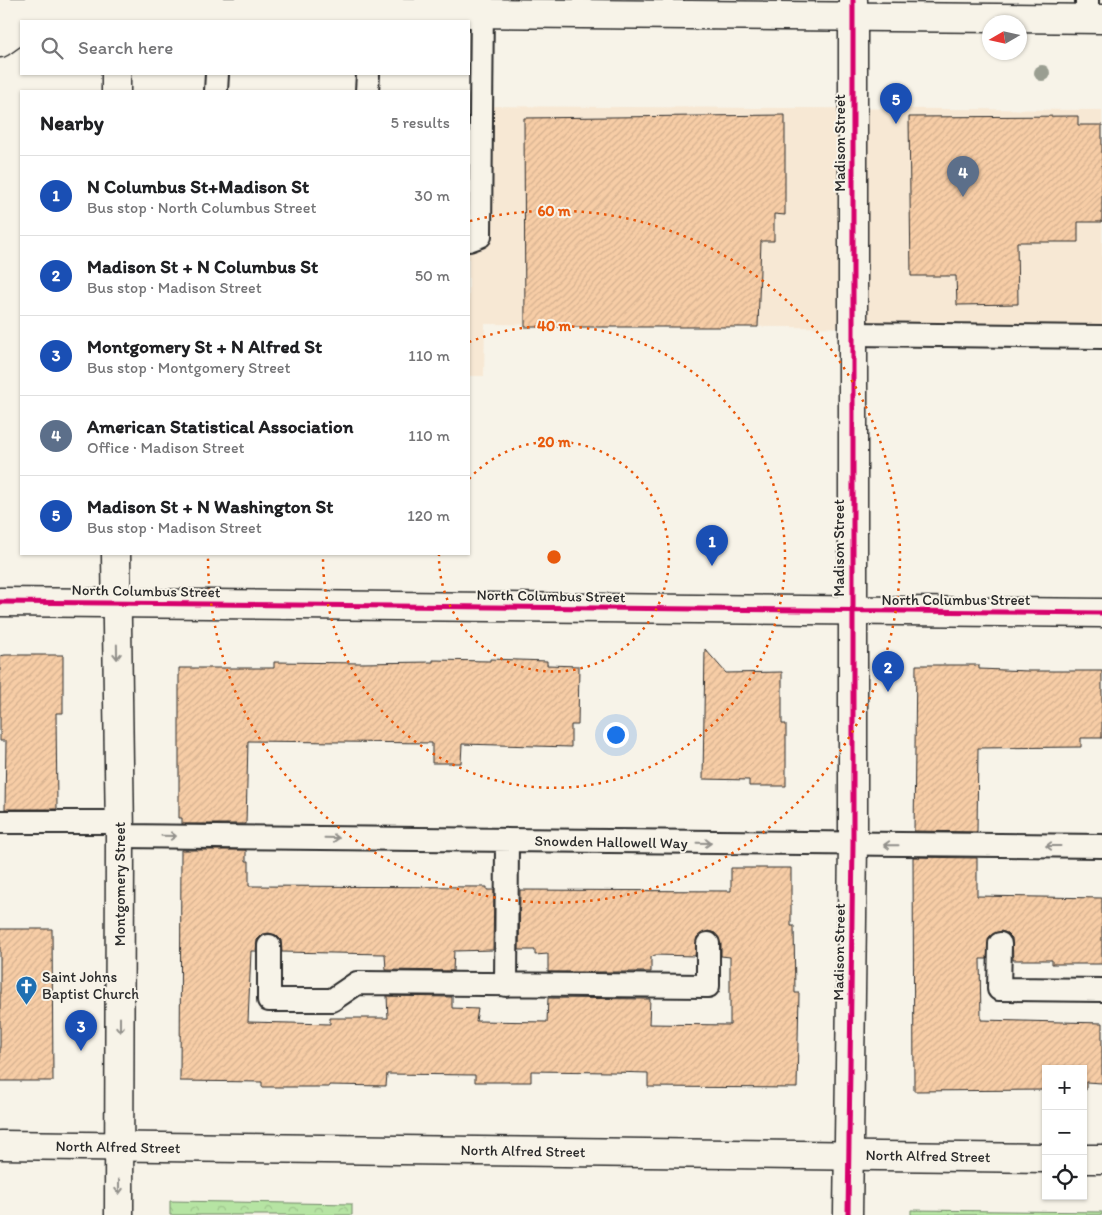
<!DOCTYPE html>
<meta charset="utf-8">
<style>
:root{--surface:#fff;--page:#f2f2f2;--text:#202124;--muted:#757577;--line:#e0e0e0;--accent:#b45309}
body{margin:0;font-family:Itim,sans-serif;background:var(--page);color:var(--text)}
.controls{position:absolute;right:15px;bottom:15px;display:grid;overflow:hidden;border-radius:0px;box-shadow:0 1px 4px #0004}
.controls button{width:45px;height:45px;display:grid;place-items:center;padding:0;border:0;border-bottom:1px solid var(--line);background:var(--surface);color:var(--text);font:25px sans-serif}
.compass{position:absolute;left:982px;top:15px;width:45px;height:45px;border-radius:50%;background:var(--surface);box-shadow:0 1px 4px #0004;rotate:261deg}
.you{position:absolute;left:615px;top:734px;width:18px;height:18px;margin:-12px;border:4px solid #fff;border-radius:50%;background:#1a73e8;box-shadow:0 0 0 8px #1a73e833}
.badge{display:grid;place-items:center;width:32px;height:32px;border-radius:50%;background:var(--accent);color:#fff;font-size:16px;font-weight:700}
.pin{position:absolute;translate:-50% -41px;filter:drop-shadow(0 1px 2px #0008)}
.pin::after{content:'';position:absolute;top:26px;width:18px;height:15px;background:inherit;clip-path:polygon(0 0,100% 0,50% 100%)}
.list{margin:0;padding:0;list-style:none}
h2{display:flex;justify-content:space-between;align-items:center;height:65px;margin:0;padding:0 20px;font-size:21px}
h2 small{font-size:16px;font-weight:400;color:var(--muted)}
.list li{display:grid;grid-template-columns:32px 1fr auto;gap:15px;align-items:center;box-sizing:border-box;height:80px;padding:0 20px;border-top:1px solid var(--line)}
.list b{display:block;font-size:19px;white-space:nowrap}
.list p{margin:0;font-size:16px;white-space:nowrap;color:var(--muted)}
.list em{font-size:16px;font-style:normal;color:var(--muted)}
.icon{flex:none;width:28px;height:28px;fill:none;stroke:currentColor;stroke-width:2;stroke-linecap:round;stroke-linejoin:round}
.map{position:relative;flex:none;width:1102px;height:1215px;overflow:hidden}
.search{position:absolute;background:var(--surface);box-shadow:0 1px 4px #0004;left:20px;top:20px;width:450px;height:55px;display:flex;align-items:center;gap:12px;box-sizing:border-box;padding:0 18px;border-radius:0px;color:var(--muted);font-size:19px}
.panel{position:absolute;background:var(--surface);box-shadow:0 1px 4px #0004;left:20px;top:90px;width:450px;height:465px;border-radius:0px}
.map>svg:first-child{display:block}
.built{fill:#f7e8d4}
.park{fill:url(#park-crowns);stroke:#708867}
.building{fill:url(#building-hatch);stroke:#2b2b2b}
.lines{fill:none;stroke-linecap:round;stroke-linejoin:round}
.lane-casing{stroke:#2b2b2b;stroke-width:26}
.street-casing{stroke:#2b2b2b;stroke-width:31}
.secondary-casing{stroke:#2b2b2b;stroke-width:31}
.primary-casing{stroke:#2b2b2b;stroke-width:31}
.lane{stroke:#f7f3e8;stroke-width:22}
.street{stroke:#f7f3e8;stroke-width:28}
.secondary{stroke:#f7f3e8;stroke-width:28}
.primary{stroke:#f7f3e8;stroke-width:28}
.cycleway-casing{stroke:#f7f3e8;stroke-width:8}
.cycleway{stroke:#d6006c;stroke-width:5}
.tree{fill:#9a9e91}
.oneway{stroke:#918f8a}
.ring{fill:none;stroke:#e8590c;stroke-width:2.5;stroke-dasharray:2.5 5}
.labels{text-anchor:middle;dominant-baseline:central;stroke-width:4;stroke-linejoin:round;paint-order:stroke}
.street-label{font-size:15px;fill:#2b2b2b;stroke:#f7f3e8}
.poi-label{font-size:15px;fill:#2b2b2b;stroke:#f7f3e8;text-anchor:start}
.centre{fill:#e8590c;stroke:#f7f3e8;stroke-width:2.5}
.ring-label{font-size:15px;text-anchor:middle;font-weight:bold;fill:#e8590c;stroke:#f7f3e8;stroke-width:4;stroke-linejoin:round;paint-order:stroke}
</style>
<div class="map">
<svg width="1102" height="1215" viewBox="0 0 1102 1215">
<defs>
<pattern id="park-crowns" width="20" height="18" patternUnits="userSpaceOnUse" patternTransform="scale(1.25)"><rect width="20" height="18" fill="#b6e4a3"/><path d="M2 6a3 3 0 1 1 6 0M12 15a3 3 0 1 1 6 0" fill="none" stroke="#9dc48c"/></pattern>
<pattern id="building-hatch" width="6" height="6" patternUnits="userSpaceOnUse" patternTransform="scale(1.25)"><rect width="6" height="6" fill="#f7cda6"/><path d="M-1 1l2-2M0 6l6-6M5 7l2-2" fill="none" stroke="#d4b08f"/></pattern>
</defs>
<rect width="100%" height="100%" fill="#f7f3e8"/>
<filter id="ink" filterUnits="userSpaceOnUse"><feTurbulence type="fractalNoise" baseFrequency=".02" numOctaves="2"/><feDisplacementMap in="SourceGraphic" scale="10" xChannelSelector="R" yChannelSelector="G"/><feConvolveMatrix kernelMatrix="1 2 1 2 8 2 1 2 1" color-interpolation-filters="sRGB"/></filter>
<g filter="url(#ink)">
<path class="built" d="M469,106l633,4v220l-617,-6 -1,52h-15z"/>
<path class="park" d="M170,1201l182,3v11h-182z
M911,1210l191,2v3h-191z"/>
<path class="building" d="M785,115v100l-11,-1v27h-13l-3,86h-233l-1,-209z
M1078,116v9h24v97h-24v20h-61l1,62 -61,1 -1,-29h-45l-2,-159z
M705,649l21,24 56,-1v52h4v62h-37v-6l-46,-1z
M5,655h58v58h-7l1,96h-52l1,-68h-6v-85z
M490,659l57,2v4l32,1 -1,59h-7v22l-109,-3 -1,19h-29v-20l-184,-2 -2,83h-64v-6h-3v-150h95v-6l87,1 72,-1v-2l57,1z
M916,665h63v4l49,2h74v67h-21v9l-103,1 -1,84 -63,-1z
M181,850h65v11h3v25l238,1v3h7l-1,60 -39,1 -1,20 -67,-1 -1,-16 -103,-2 -1,-12 -5,-5 -7,-2 -6,1 -6,6 -1,11h-5l-3,71 82,2v-6h58l-1,-22 65,1v11l26,1 -2,12 71,1 1,-24 102,1 -1,25 81,1v-68l-9,-1v-12l-6,-11 -7,-2 -11,6 -2,19 -40,-1 -4,2v15h-103v-18l-13,1v-5h-16l1,-60 211,1v-23h60v58h3l1,67h4l-2,95 -149,-1v-14l-36,-1 -81,-1v11h-56v-7l-88,-1 -1,12 -57,-1v2h-67v-5l-82,-1z
M913,857l64,1v38l125,2v66h-50v-4h-39l-1,-22 -5,-5 -6,-2 -12,6 -2,22h-7l1,61 121,3v60l-16,-1v8h-3v-21h-37v21l-132,1z
M0,929h52l1,152h-53z"/>
<g class="lines">
<defs>
<path id="lane" d="M1087,19v-19
M216,91l1,-17
M367,91l1,-17
M469,240l11,-4 2,-236
M852,334l250,3
M0,822h120
M120,836l982,10
M1000,944l-1,45 103,1
M269,946v54h63l25,-17 351,3v-42
M506,985l1,-145"/>
<path id="street" d="M0,602l1102,11
M0,1145l1046,13
M1083,1159h19"/>
<path id="secondary" d="M0,43l21,-15
M116,91v-17
M116,554l4,282 -1,379
M848,1215l5,-371v-844"/>
<path id="primary" d="M0,12h371l731,7"/>
</defs>
<use href="#lane" class="lane-casing"/>
<use href="#street" class="street-casing"/>
<use href="#secondary" class="secondary-casing"/>
<use href="#primary" class="primary-casing"/>
<use href="#lane" class="lane"/>
<use href="#street" class="street"/>
<use href="#secondary" class="secondary"/>
<use href="#primary" class="primary"/>
<defs>
<path id="cycleway" d="M0,602l1102,11
M848,1215l5,-371v-844"/>
</defs>
<use href="#cycleway" class="cycleway-casing"/>
<use href="#cycleway" class="cycleway"/>
</g>
<circle class="tree" cx="1042" cy="73" r="8"/>
<defs><path id="oneway-shaft" d="M-6 0H5M1.5-3L5.5 0L1.5 3" fill="none" stroke-width="1.6" stroke-linecap="round" stroke-linejoin="round" transform="scale(1.25)"/></defs>
<g class="oneway">
<use href="#oneway-shaft" transform="translate(117 652) rotate(89)"/>
<use href="#oneway-shaft" transform="translate(169 836) rotate(1)"/>
<use href="#oneway-shaft" transform="translate(332 838) rotate(1)"/>
<use href="#oneway-shaft" transform="translate(704 843) rotate(1)"/>
<use href="#oneway-shaft" transform="translate(891 845) rotate(-179)"/>
<use href="#oneway-shaft" transform="translate(1053 846) rotate(-180)"/>
<use href="#oneway-shaft" transform="translate(120 1025) rotate(90)"/>
<use href="#oneway-shaft" transform="translate(119 1187) rotate(90)"/>
</g>
</g>
<g class="ring">
<path d="M469 479A115 115 0 1 1 439 554"/>
<path d="M469 342A231 231 0 1 1 323 555"/>
<path d="M470 221A346 346 0 1 1 208 554"/>
</g>
<defs>
<symbol id="church-pin" viewBox="-11 -11 22 30"><path d="M0 17L-7.5 6A9.5 9.5 0 1 1 7.5 6Z" fill="#1f6fb2" stroke="#f7f3e8"/><path d="M-1.2-6h2.4v3.5h3.3v2.4h-3.3V6h-2.4V-.1h-3.3v-2.4h3.3Z" fill="#fff"/></symbol>
</defs>
<g fill-rule="evenodd">
<use href="#church-pin" x="14" y="974" width="25" height="34"/>
</g>
<g class="labels">
<g class="street-label">
<text transform="translate(840 143) rotate(-90)">Madison Street</text>
<text transform="translate(839 548) rotate(-90)">Madison Street</text>
<text transform="translate(146 591) rotate(1)">North Columbus Street</text>
<text transform="translate(551 596) rotate(1)">North Columbus Street</text>
<text x="956" y="600">North Columbus Street</text>
<text transform="translate(611 842) rotate(1)">Snowden Hallowell Way</text>
<text transform="translate(120 884) rotate(-90)">Montgomery Street</text>
<text transform="translate(839 952) rotate(-89)">Madison Street</text>
<text transform="translate(118 1147) rotate(1)">North Alfred Street</text>
<text transform="translate(523 1151) rotate(1)">North Alfred Street</text>
<text transform="translate(928 1156) rotate(1)">North Alfred Street</text>
</g>
<g class="poi-label">
<text x="42" y="977">Saint Johns<tspan x="42" dy="17">Baptist Church</tspan></text>
</g>
</g>
<circle cx="554" cy="557" r="8" class="centre"/>
<g class="ring-label">
<text x="554" y="216">60 m</text>
<text x="554" y="331">40 m</text>
<text x="554" y="447">20 m</text>
</g>
</svg>
<div class="controls">
<button>+</button>
<button>−</button>
<button><svg class="icon" aria-label="locate" viewBox="0 0 24 24"><circle cx="12" cy="12" r="6"/><path d="M12 2v4M12 18v4M2 12h4M18 12h4"/></svg></button>
</div>
<svg class="compass" viewBox="-18 -18 36 36"><path d="M0-13l5 13h-10z" fill="#e53935"/><path d="M0 13l5-13h-10z" fill="#757577"/></svg>
<div class="you"></div>
<div class="pin badge" style="left:712px;top:566px;background:#1a4fb4">1</div>
<div class="pin badge" style="left:888px;top:692px;background:#1a4fb4">2</div>
<div class="pin badge" style="left:81px;top:1051px;background:#1a4fb4">3</div>
<div class="pin badge" style="left:963px;top:197px;background:#5c6f8a">4</div>
<div class="pin badge" style="left:896px;top:124px;background:#1a4fb4">5</div>
<div class="search"><svg class="icon" aria-label="search" viewBox="0 0 24 24"><circle cx="10" cy="10" r="6"/><path d="M15 15l6 6"/></svg>Search here</div>
<section class="panel">
<h2>Nearby<small>5 results</small></h2>
<ul class="list">
<li><span class="badge" style="background:#1a4fb4">1</span><div><b>N Columbus St+Madison St</b><p>Bus stop · North Columbus Street</p></div><em>30 m</em></li>
<li><span class="badge" style="background:#1a4fb4">2</span><div><b>Madison St + N Columbus St</b><p>Bus stop · Madison Street</p></div><em>50 m</em></li>
<li><span class="badge" style="background:#1a4fb4">3</span><div><b>Montgomery St + N Alfred St</b><p>Bus stop · Montgomery Street</p></div><em>110 m</em></li>
<li><span class="badge" style="background:#5c6f8a">4</span><div><b>American Statistical Association</b><p>Office · Madison Street</p></div><em>110 m</em></li>
<li><span class="badge" style="background:#1a4fb4">5</span><div><b>Madison St + N Washington St</b><p>Bus stop · Madison Street</p></div><em>120 m</em></li>
</ul>
</section>
</div>
